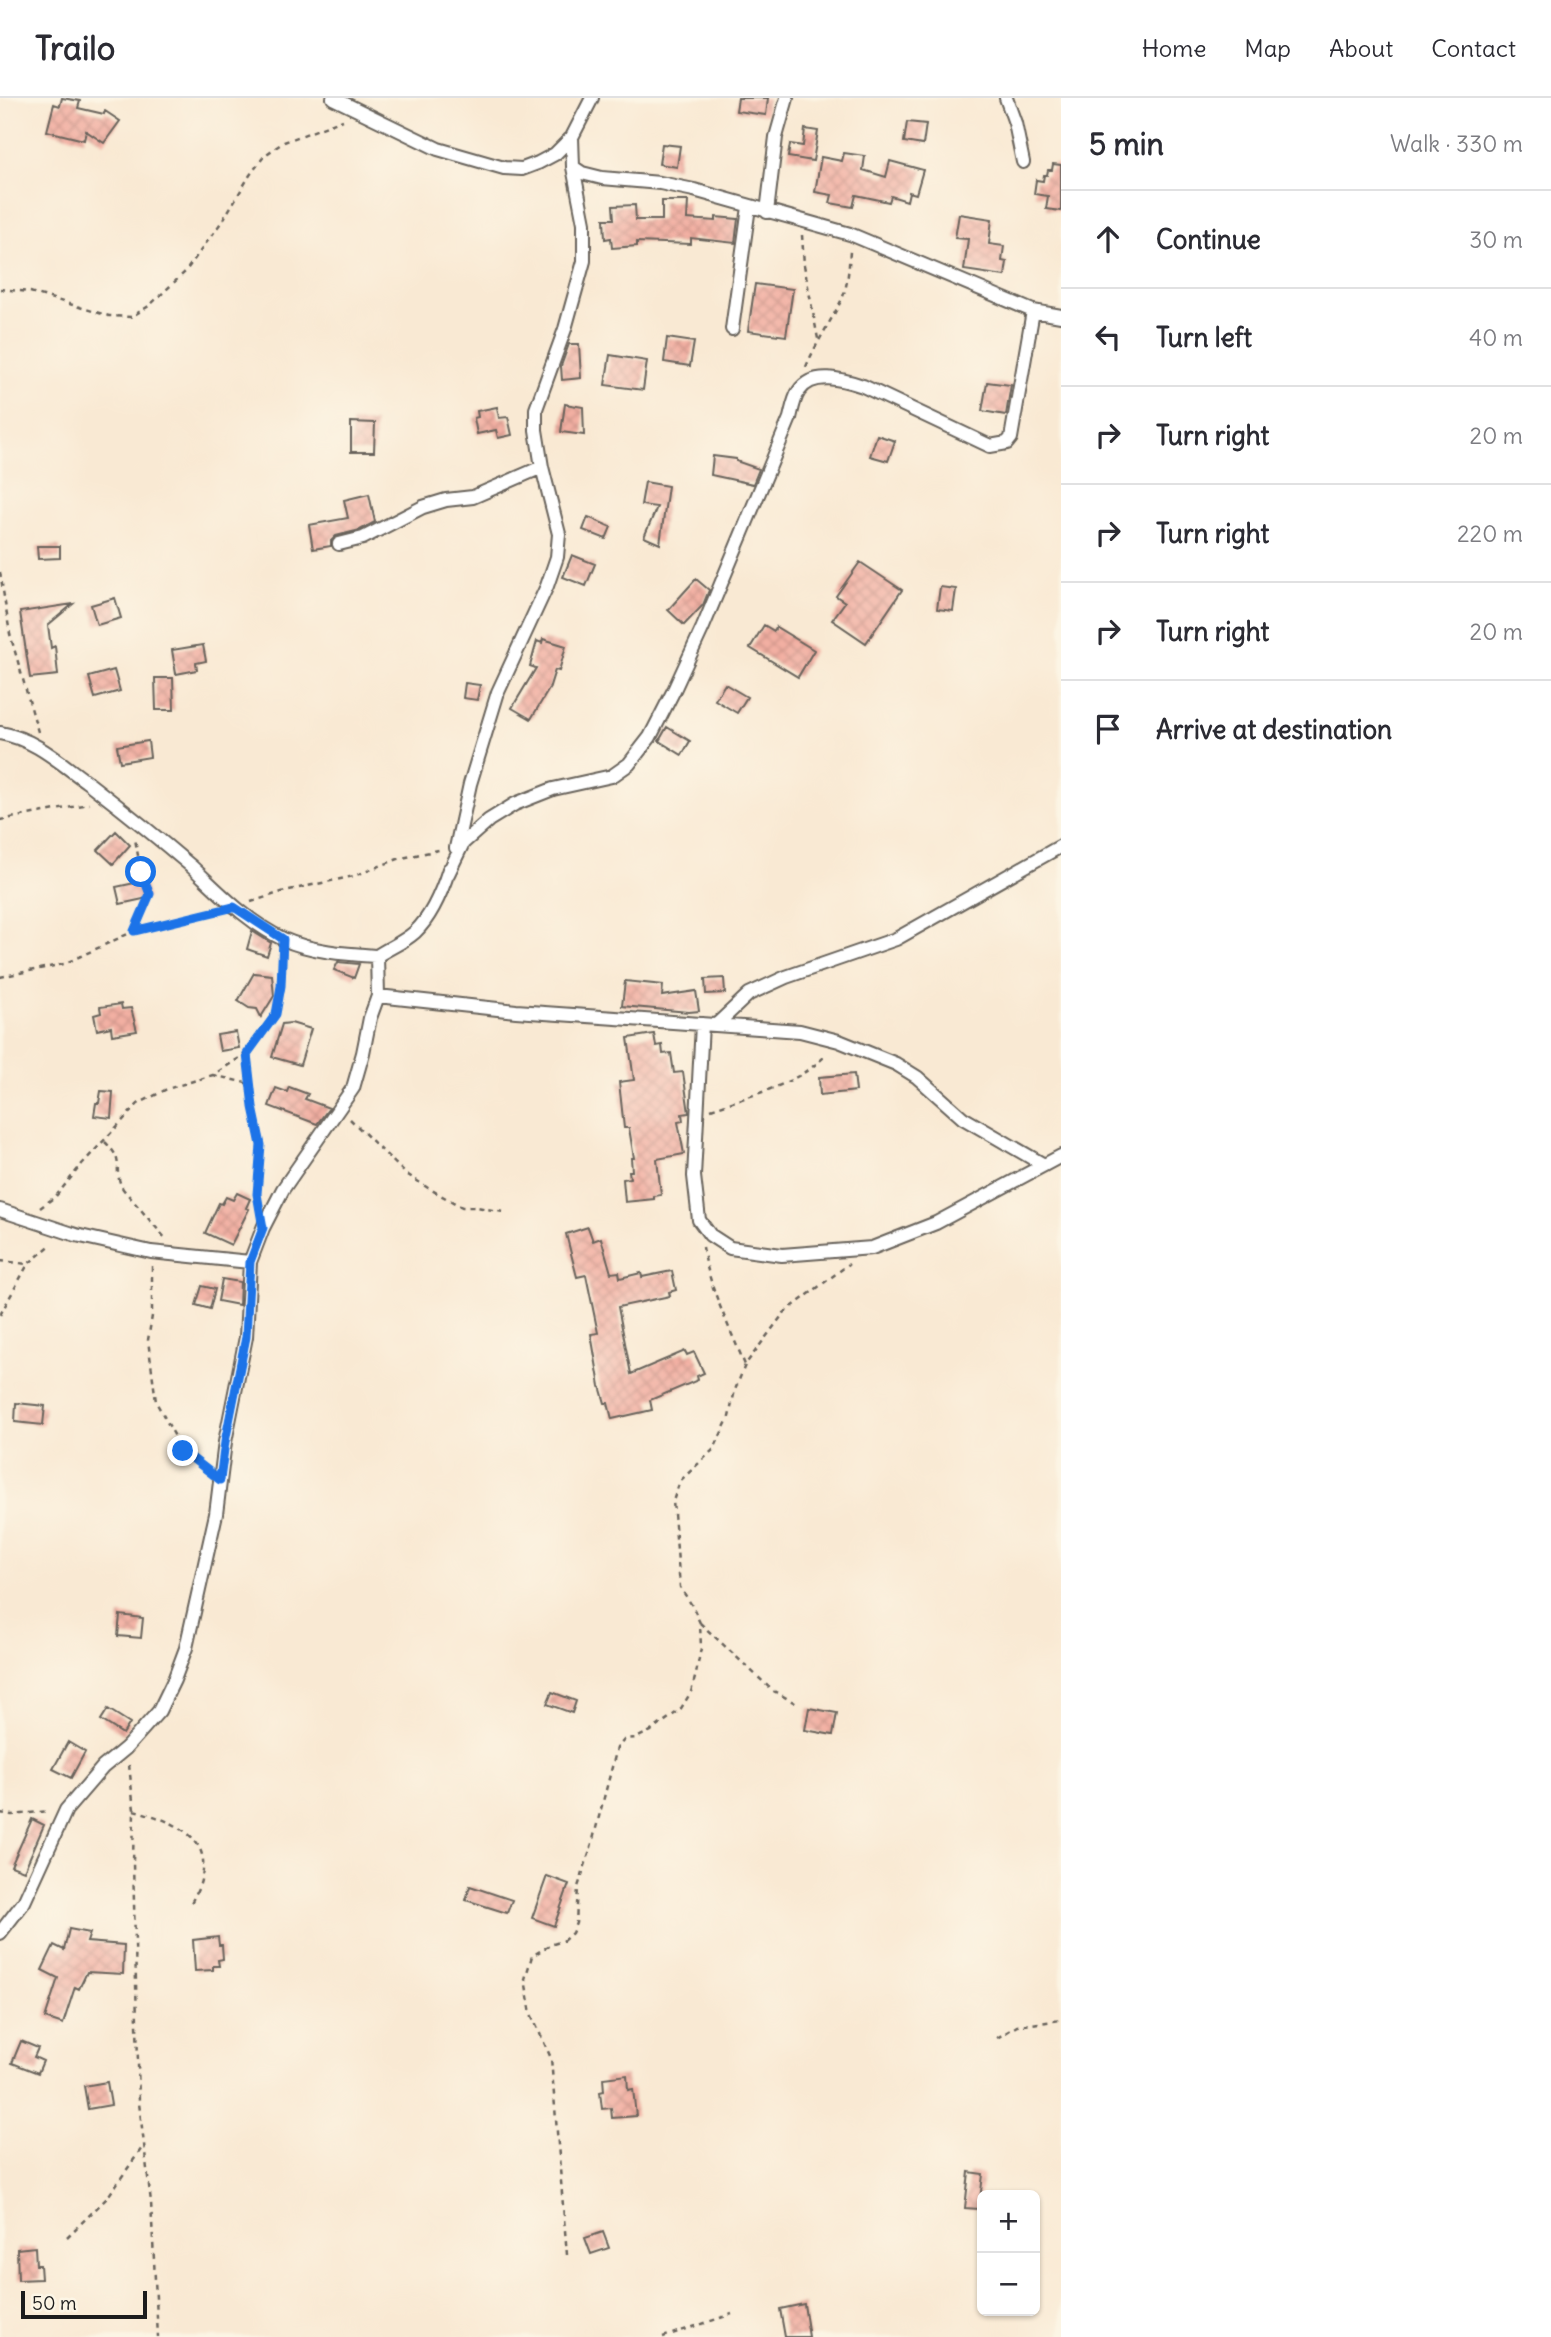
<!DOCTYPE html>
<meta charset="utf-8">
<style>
:root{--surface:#fff;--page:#f7f7f7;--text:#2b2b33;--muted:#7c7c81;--line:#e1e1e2}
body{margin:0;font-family:Delius,sans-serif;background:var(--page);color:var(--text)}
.controls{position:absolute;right:21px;bottom:21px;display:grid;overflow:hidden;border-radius:10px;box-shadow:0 2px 5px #0004}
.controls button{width:63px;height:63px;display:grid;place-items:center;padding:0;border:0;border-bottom:2px solid var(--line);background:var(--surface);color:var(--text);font:35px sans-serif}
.scale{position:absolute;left:21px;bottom:18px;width:126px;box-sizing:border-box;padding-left:7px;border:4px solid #1c1c1c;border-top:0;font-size:19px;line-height:24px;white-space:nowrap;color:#1c1c1c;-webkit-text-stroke:5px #fcf5e5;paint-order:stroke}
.stop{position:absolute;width:21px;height:21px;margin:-16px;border:5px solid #1a73e8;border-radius:50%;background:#fff}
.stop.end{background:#1a73e8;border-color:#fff;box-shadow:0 2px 7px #0008}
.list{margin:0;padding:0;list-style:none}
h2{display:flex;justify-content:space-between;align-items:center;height:91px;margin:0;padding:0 28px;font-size:30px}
h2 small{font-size:23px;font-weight:400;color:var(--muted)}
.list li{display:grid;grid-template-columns:46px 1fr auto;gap:21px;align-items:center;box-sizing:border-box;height:98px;padding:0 28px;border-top:2px solid var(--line)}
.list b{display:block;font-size:26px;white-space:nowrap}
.list em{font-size:23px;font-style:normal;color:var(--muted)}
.icon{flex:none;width:38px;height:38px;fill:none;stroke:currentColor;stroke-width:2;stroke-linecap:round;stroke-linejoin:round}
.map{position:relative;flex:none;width:1061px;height:2239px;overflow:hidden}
header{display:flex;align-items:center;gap:42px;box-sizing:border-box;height:98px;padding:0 35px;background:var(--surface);border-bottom:2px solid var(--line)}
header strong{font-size:33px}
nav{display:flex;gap:38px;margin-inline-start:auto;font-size:24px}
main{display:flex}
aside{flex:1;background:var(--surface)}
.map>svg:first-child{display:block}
.building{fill:url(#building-cross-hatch)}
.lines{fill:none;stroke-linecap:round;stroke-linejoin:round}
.minor-casing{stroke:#69645c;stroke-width:16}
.path{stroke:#69645c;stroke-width:2.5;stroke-dasharray:5 5;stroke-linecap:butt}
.minor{stroke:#fff;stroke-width:12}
.route{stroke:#1a73e8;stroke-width:9}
</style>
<header>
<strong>Trailo</strong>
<nav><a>Home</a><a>Map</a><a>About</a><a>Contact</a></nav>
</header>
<main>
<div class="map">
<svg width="1061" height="2239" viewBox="0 0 1061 2239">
<defs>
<pattern id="building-cross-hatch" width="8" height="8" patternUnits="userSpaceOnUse" patternTransform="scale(1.75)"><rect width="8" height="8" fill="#f2afa2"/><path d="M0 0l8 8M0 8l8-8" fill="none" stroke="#cf968b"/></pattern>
</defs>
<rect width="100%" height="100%" fill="#fcf5e5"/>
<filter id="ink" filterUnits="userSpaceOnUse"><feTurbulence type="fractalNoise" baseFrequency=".0143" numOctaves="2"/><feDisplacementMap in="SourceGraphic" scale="14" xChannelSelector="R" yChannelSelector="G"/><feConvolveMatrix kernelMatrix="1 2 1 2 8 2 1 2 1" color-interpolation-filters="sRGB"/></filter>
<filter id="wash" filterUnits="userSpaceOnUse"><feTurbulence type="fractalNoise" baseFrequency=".00686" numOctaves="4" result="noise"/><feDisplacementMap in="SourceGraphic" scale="28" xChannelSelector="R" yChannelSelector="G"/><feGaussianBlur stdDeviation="1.57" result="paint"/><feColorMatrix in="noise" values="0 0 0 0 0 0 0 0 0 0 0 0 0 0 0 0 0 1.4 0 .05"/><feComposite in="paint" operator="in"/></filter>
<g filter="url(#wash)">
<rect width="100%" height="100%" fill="#f9e9d3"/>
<g id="blocks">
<path class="building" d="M62,0l18,3 -2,7 26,6 1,-3 15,10 -16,22 -18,-12 -2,9 -37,-9 7,-27 6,2z
M738,0h30l-2,17 -30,-4z
M907,24l19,2 -3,21 -19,-3z
M805,31l13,2 -5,30 -25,-4 2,-13 13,2z
M662,46l18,2 -3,21 -18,-3z
M844,55l21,3 -2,14 23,7 4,-16 33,9 -7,24 -7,-2 -2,9 -16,-5 -2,6 -33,-7 -3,12 -23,-4 2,-8 -17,-3 6,-35 21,4z
M1053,66l8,1v46l-15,-2 2,-13 -14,-2 2,-14 7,1 1,-6h3l1,-5h4z
M662,103h26l-1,18 29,2v-4l22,2 -3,24 -44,-5v6l-54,-2v4l-25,2 -1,-10 -6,1 -1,-20h10l-1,-13 22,-1 1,15h26z
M959,116l33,5 -3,25 15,2 -2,15 5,1 -2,14 -41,-6 4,-31 -13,-1z
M755,186l38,5 -7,47 -38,-5z
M667,240l27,4 -4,24 -26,-4z
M569,246h10l2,34 -19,2 -1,-14z
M610,257l37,6 -4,29 -38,-5z
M987,284l24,3 -5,30 -24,-4z
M565,306l18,3 1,28 -23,-3z
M497,309l2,11 9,-1 4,18 -14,3 -2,-8 -19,4 -3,-16 4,-1 -1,-6z
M351,324l24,1 -1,29h-23z
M877,337l18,6 -7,20 -18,-5z
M713,358l23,3v2l23,8 -6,15 -42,-9z
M645,384l23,4 -8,58 -16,-7 13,-30 -16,-2z
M369,396l6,28 -15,8 -24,6 -5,5v5l-18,3 -4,-24 39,-7 -4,-18z
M588,419l23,10 -5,12 -23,-9z
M37,448h23v12l-22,1z
M572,457l23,9 -9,22 -23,-9z
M860,464l42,28 -36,53 -34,-23 13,-18 -9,-6z
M696,481l13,11 -6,15 -19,20 -16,-15z
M940,489l16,2 -3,22 -16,-2z
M115,500l6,20 -24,7 -6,-20z
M73,506l-25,21 3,23 4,-2 3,29 -28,3 -10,-66z
M764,527l10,6 2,-4 38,23 -16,27 -48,-29z
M543,541l23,7 -7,25 -4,-1 -6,19 -18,30 -19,-11 24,-40 -6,-2 7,-25 5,2z
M203,547l3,16 -10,2 1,7 -21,4 -4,-24z
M114,572l6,21 -25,7 -6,-21z
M155,580h18l1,32h-18z
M465,585l15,2 -3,15 -14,-2z
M725,586l22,13 -10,16 -22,-13z
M667,629l23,14 -8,14 -23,-14z
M148,643l2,16 -30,5 -3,-16z
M116,733l14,14 -17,19 -15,-14z
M144,783l4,17 -28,6 -4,-17z
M252,833l19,12 -4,13 -20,-7z
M338,864l21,2 -5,14 -20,-8z
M254,875l18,2 2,21 -13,21 -4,-8 -8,-1 -11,-7z
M724,880l1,15 -19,1 -1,-15z
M625,883l38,4 -1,11 34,-5 3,20 -10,1 -67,-6z
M121,906l1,5 9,-1 6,23 -25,4 -1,-8 -14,3 -3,-15 7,-2 -1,-6z
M291,925l20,6 -11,36 -28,-8 10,-33z
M236,934l3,16 -19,3 -3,-16z
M654,936l2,12 6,-1 1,9 8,-1 3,20 9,-1 6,41 -7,1 1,7 -5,1 6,32 -27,5 4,36 -7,1v3l-29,3 -2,-23 7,-1 -1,-7h3l-1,-13h3l-5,-30h-5l-5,-46 15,-2 -6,-42z
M854,976l2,17 -36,4 -1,-18z
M289,989l19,7 -3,5 24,9 -12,16 -48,-18 7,-18 11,4z
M101,993l12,1 -2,26 -17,-2 2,-13h3z
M237,1095l13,6 -4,9 3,1 -18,36 -26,-12 14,-30 3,1 4,-7 7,3z
M588,1129l5,14 8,-3 10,35 8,-1 1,6 21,-5 1,4 30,-6 4,19 -7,2 1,4 -52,11 13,67 54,-23 2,4 7,-3 10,21 -7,3 1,4 -48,20 2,10 -40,9 -4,-16h-3l-5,-17 -9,-52 7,-1 -12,-58 -9,2 -11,-43z
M222,1181l18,3 -1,23 -21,-4z
M202,1188l13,3 -5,20 -14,-4z
M16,1305l29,3 -2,19 -28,-3z
M120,1517l23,3 -2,20 -23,-2z
M552,1594l24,9 -4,12 -25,-9z
M809,1610l28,5 -4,22 -28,-5z
M108,1611l22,14 -7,11 -22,-14z
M68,1644l17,10 -14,26 -18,-9z
M32,1721l12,6 -20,46 -13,-5z
M547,1778l22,8 -15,42 -22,-8z
M470,1788l42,14 -5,13 -41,-13z
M69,1831l21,4 -3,9 37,3 -1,29 -36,-2 -8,17 -4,-2 -12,37 -18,-6 13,-40 -16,-8 12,-25 10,5z
M218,1839l1,8h3l1,14 -5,1 1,6h-6v4l-18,1 -2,-31z
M21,1943l17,7 -4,9 9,4 -5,12 -26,-10z
M627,1977l1,15 5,-1 3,27 -24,2 -1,-10 -9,1 -2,-17 4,-1 -1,-13z
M107,1984l4,23 -23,4 -4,-23z
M969,2074l14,2 -4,35 -14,-1z
M603,2134l6,16 -18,6 -6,-16z
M35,2149l1,18h4l1,14 -23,1 -1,-31z
M804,2206l5,33h-24l-5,-28z"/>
</g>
</g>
<g filter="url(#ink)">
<use href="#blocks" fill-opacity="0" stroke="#69645c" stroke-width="2"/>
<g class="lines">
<defs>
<path id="minor" d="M333,0l105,51 66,19 18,1 16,-6 17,-9 17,-17
M1006,0l9,25 8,39
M573,69l9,6 20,5 58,5 34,7 156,44 183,77 28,5
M767,114l9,-75 11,-39
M732,231l17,-122
M339,446l24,-6 60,-31 23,-7 27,-3 69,-30
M0,635c35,6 59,29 87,49 35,27 70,55 104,84 29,27 56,56 92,73 29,13 63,15 94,17
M456,750l14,-64 28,-92 49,-106 10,-29 2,-23 -17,-67 -6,-37v-21l29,-80 19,-68v-38l-11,-56 -1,-30 20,-39
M448,776l15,-31 26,-23 26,-16 38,-15 59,-13 17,-12 21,-27 24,-47 29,-63 87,-209c2,-8 4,-20 9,-27 14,-21 45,-11 64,-5l127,60 17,-3 4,-5 22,-127
M378,898l-1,-40c12,-8 27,-14 38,-24 17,-16 27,-41 34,-63
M702,926l-8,152 5,44 11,15 20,13 52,7 90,-7 64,-25 125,-67
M716,927l33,-31 37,-17 110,-38 165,-93
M0,1112l76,25 75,17 99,10
M0,1835l24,-31 42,-92 37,-43 23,-19 33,-37 15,-31 12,-32 30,-134 9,-72 21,-105 4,-75 13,-34 20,-39 70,-101 10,-35 7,-35 8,-22 138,15 284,20 39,10 57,23 21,13 46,41 81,47"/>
</defs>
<use href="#minor" class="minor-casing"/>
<path class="path" d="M802,137l2,30 14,74
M0,191l30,3 79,24 22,1 18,-11 36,-34 38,-52 27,-45 15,-20 19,-13 59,-22
M806,269c10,-24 24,-44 36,-68 6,-14 7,-33 8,-48
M0,474l10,62 28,98
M0,722l89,-16
M251,804l34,-11 69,-15 44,-17 45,-10
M134,833l16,-37 -9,-22 -6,-33
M0,879l64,-13 70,-33 83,-20
M247,957l6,52 8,38 -4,48 2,11
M213,977l37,9
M711,1011c40,-14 85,-23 116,-55
M350,1021l55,54 23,15 34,19h15l26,5
M105,1044c22,21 6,25 18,47l43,50
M40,1110l16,-12 26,-32 56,-60 29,-15 46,-14 34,-22 18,-27 11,-12 5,-28 2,-33
M703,1149c6,41 26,79 42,118
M0,1163l28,3 24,-20
M152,1168v50l-4,24 8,62 27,49 25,20
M0,1217l28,-51
M700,1525l72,67 25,14
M129,1667l5,45 -1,53 6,240 12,99 7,135
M134,1712c34,10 80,24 67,70 -2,9 -7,17 -11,25
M0,1715l12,2 37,-4
M997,1940l20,-12 44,-6
M67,2139l40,-39 37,-53
M567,2157l-16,-197 -20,-44 -6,-35 7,-23 18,-11 13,-4 9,-8 4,-10 2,-36 12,-36 27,-103 8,-9 11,-1 15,-7 29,-21 11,-18 5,-18 5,-26 -1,-25 -7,-16 -13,-20 -7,-86 7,-20 34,-32 15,-32 6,-27 10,-25 39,-52 65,-49
M663,2239l69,-23"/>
<use href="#minor" class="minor"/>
</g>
</g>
<g class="lines" filter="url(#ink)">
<path class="route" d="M141,774l9,22 -16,37 100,-24 49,32 -2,47 -5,28 -29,40 6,53 8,38 -4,49 6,34 -13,34 -4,75 -21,105 -5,38 -37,-29"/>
</g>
</svg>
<div class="controls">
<button>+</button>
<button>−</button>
</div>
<div class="scale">50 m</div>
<div class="stop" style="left:141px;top:774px"></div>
<div class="stop end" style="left:183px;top:1353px"></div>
</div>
<aside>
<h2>5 min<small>Walk · 330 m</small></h2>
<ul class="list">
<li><svg class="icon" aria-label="ahead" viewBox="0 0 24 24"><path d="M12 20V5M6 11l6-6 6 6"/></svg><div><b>Continue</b></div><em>30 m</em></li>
<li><svg class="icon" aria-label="left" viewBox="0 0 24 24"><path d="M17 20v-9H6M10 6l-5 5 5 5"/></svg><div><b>Turn left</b></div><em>40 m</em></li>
<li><svg class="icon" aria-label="right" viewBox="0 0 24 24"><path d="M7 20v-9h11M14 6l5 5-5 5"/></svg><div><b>Turn right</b></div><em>20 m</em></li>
<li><svg class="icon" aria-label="right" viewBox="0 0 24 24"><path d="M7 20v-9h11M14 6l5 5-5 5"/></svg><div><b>Turn right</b></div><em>220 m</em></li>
<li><svg class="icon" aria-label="right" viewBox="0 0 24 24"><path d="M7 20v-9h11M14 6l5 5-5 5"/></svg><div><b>Turn right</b></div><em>20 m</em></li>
<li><svg class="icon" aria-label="arrive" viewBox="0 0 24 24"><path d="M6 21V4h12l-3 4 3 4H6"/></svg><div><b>Arrive at destination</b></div></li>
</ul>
</aside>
</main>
